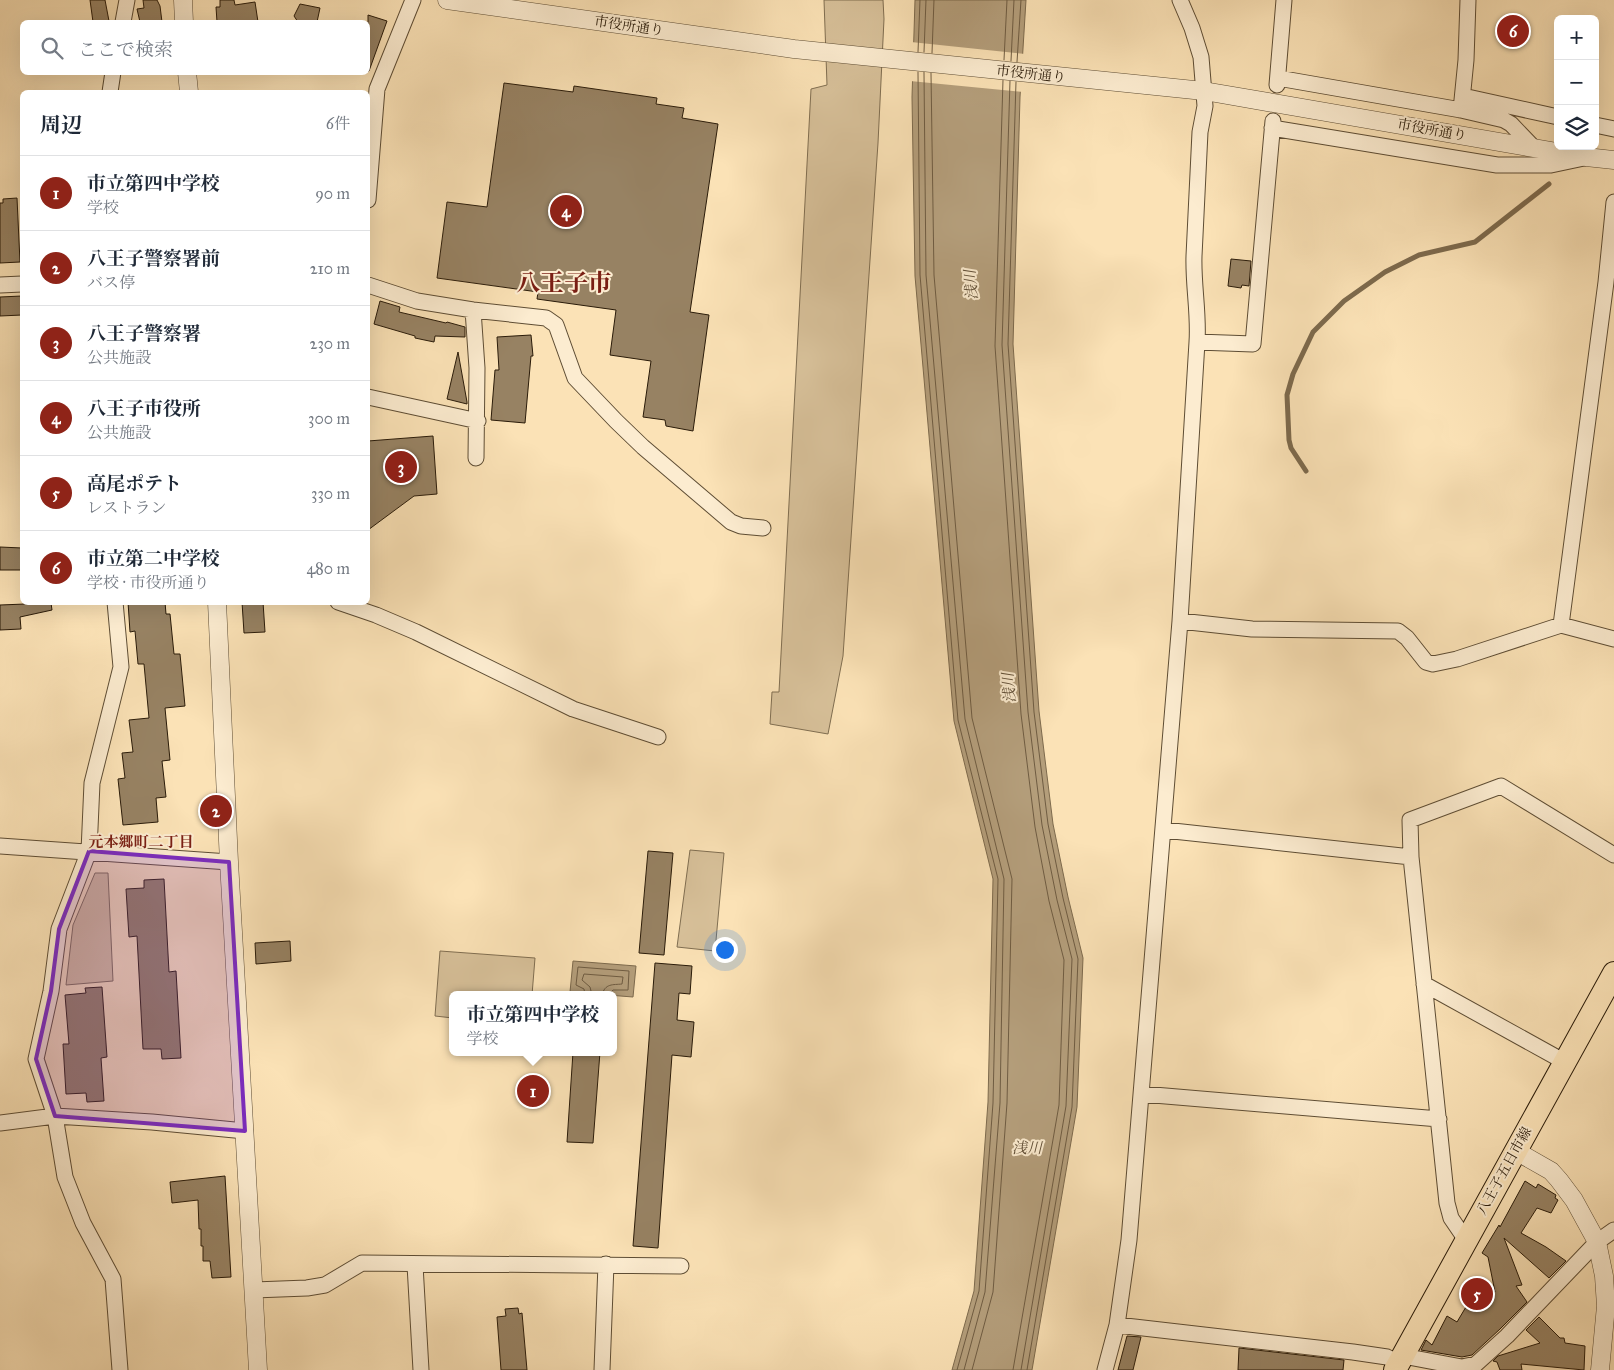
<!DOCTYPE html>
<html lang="ja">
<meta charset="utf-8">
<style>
:root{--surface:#fff;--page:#f2f2f3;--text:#1f2937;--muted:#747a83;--line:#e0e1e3;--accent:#8f2418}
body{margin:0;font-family:"IM FELL Great Primer","Noto Serif JP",serif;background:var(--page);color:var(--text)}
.controls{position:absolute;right:15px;top:15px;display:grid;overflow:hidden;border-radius:8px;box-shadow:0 5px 20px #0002}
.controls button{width:45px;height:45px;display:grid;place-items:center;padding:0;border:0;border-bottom:1px solid var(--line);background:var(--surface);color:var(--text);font:25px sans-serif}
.you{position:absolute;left:724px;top:949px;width:18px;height:18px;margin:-12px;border:4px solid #fff;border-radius:50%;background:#1a73e8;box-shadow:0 0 0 8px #1a73e833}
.badge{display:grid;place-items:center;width:32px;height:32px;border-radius:50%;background:var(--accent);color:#fff;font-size:16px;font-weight:700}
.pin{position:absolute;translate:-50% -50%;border:2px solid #fff;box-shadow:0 1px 5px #0006}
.popup{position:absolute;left:449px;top:991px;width:168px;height:65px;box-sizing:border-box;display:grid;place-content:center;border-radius:8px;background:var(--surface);filter:drop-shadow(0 1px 4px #0005);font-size:16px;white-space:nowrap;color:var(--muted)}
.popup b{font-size:19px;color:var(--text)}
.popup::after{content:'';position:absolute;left:50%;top:100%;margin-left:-10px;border:10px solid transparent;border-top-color:var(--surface)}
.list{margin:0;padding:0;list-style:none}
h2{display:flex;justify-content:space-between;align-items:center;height:65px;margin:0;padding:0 20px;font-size:21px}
h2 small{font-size:16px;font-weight:400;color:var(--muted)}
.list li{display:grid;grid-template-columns:32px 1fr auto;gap:15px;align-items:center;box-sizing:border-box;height:75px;padding:0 20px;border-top:1px solid var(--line)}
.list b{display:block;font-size:19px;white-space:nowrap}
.list p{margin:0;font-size:16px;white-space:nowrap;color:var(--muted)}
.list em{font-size:16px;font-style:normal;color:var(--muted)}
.icon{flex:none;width:28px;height:28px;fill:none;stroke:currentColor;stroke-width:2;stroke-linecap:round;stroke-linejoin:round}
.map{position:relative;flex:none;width:1614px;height:1370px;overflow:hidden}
.search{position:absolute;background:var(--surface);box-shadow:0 5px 20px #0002;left:20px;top:20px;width:350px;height:55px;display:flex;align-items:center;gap:12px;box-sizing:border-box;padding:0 18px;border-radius:8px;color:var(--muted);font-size:19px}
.panel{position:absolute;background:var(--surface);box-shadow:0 5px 20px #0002;left:20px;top:90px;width:350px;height:515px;border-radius:8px}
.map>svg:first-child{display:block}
.green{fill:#d7c099;stroke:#806e51}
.water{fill:#b49e7b;stroke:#7d6a4d}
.pier{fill:#fbe2b6}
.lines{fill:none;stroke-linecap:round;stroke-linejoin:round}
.shore{stroke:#6f5c42;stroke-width:1}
.stream{stroke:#7d6a4d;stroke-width:5}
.building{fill:#978263;stroke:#2a1b09}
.minor-casing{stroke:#5e4d34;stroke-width:17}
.tertiary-casing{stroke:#5e4d34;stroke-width:19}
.primary-casing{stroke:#2a1b09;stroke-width:24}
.minor{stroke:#fcecd0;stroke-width:15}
.tertiary{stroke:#fcecd0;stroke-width:18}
.primary{stroke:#fbe2b6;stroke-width:22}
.marked{fill:#7b2cbf;fill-opacity:0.2;stroke:#7b2cbf;stroke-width:4;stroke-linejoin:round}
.labels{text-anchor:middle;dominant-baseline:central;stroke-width:4;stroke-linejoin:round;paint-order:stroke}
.street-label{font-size:14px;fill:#2a1b09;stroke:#fcecd0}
.water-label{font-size:15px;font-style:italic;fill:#614f37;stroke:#fcecd0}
.neighbourhood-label{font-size:15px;font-weight:bold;fill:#7a1f14;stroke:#fcecd0}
.town-label{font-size:24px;font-weight:bold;fill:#7a1f14;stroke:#fcecd0}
</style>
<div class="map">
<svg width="1614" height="1370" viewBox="0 0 1614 1370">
<rect width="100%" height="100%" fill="#fbe2b6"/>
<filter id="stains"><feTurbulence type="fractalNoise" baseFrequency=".004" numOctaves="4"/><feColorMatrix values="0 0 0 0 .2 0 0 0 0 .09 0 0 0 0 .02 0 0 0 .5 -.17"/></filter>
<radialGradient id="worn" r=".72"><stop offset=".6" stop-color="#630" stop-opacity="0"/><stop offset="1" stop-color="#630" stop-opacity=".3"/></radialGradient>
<path class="green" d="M824,0h59l1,19 -6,124 -35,513 -15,78 -58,-10 2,-32h7l32,-603 16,-4z
M690,850l34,3 -9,98 -38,-4z
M95,873h13l5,108 -47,4 7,-60z
M440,951l95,7 -3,37h-79v23l-18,-2z"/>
<path class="water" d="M915,0h111l-6,97 -7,247 26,367 14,113 15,73 15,61 -6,149 -45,263h-80l22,-79 14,-189 5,-223 -39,-158 -39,-445 -3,-179z
M573,961l63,5 -3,31 -63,-5z"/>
<path class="pier" d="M911,42l114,12 -2,38 -113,-11z"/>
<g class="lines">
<path class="shore" d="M918,52l2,-52
M924,52l2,-52
M932,53l2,-53
M1004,60l3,-60
M1011,61l3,-61
M1017,62l4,-62
M918,72l2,203 38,445 40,159 -5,224 -14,188 -22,79
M924,72l2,203 39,444 39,160 -4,224 -15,189 -21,78
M931,73l3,202 38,443 40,161 -5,224 -14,189 -21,78
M1003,80l-8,266 26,368 14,113 14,74 15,59 -5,145 -46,265
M1010,81l-8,264 26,367 14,113 15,75 15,59 -6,147 -45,264
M1016,82l-8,262 26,368 14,112 15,74 15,61 -6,148 -45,263
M585,995l-1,-6 -8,-4 2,-18 51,4 -1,19h-15l-5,5
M592,995l-2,-8 -8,-7 2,-6 39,3 -1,7c-9,1 -17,-1 -20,11"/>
<path class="stream" d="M1306,471l-15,-23 -2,-8 -2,-45 6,-21 20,-42 31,-31 41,-29 34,-17 56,-13 74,-58"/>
</g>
<path class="building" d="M90,0h15l4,21 -16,1z
M143,0h14l3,6 2,16h-22l-3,-13 7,-1z
M220,0h14l1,5 20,-3 3,20h-41l-1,-15h4z
M300,4l20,4 -3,14h-19l-4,-6z
M368,15l19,6 -18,50h-1z
M504,83l69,9 1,-6 83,12 -1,6 28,4 -2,10 36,6 -28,188 19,3 -16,116 -27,-5 -1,-6 -22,-3 8,-56 -41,-6 6,-45 -79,-11 1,-7 -101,-14 10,-76 40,5z
M17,198l3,64 -20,1v-60h3v-4z
M1231,259l20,2 -2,25 -7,-1 -1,3 -13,-2z
M22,296v19l-22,1v-19z
M380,301l20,6 -1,5 47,11 1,-1 18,5v10l-30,-1 -1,6 -19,-4v-2l-41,-12z
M531,335l2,21h-2l-6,67 -34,-3 4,-50h4l-2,-33z
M458,352l9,50v2l-20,-5z
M433,436l4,58 -23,2 -46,34v-89z
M0,547l22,1v22h-22z
M128,602h37l1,12h4l4,40h6l5,52 -20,2 5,52 -8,1 4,36 -10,1 2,24 -35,3 -5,-46 7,-1 -3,-25 11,-1 -4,-32 20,-2 -5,-54h-6l-3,-33 -5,1z
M242,602h21l2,30 -21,1z
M51,603l1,7 -32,7 1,12 -21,1v-25z
M648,851l25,2 -9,102 -25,-2z
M164,879l5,93 7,-1 5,87 -19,1 -1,-10h-18l-6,-113 -8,1 -3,-48 18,-1v-8z
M290,941l1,20 -35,3 -1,-21z
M655,963l37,3 -2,28 -11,-1 -2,27 17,2 -3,35 -19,-2 -14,193 -25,-2z
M102,987l5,70 -6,1 3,43 -17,1 -1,-9 -20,1 -3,-50h6l-4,-49 21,-2 -1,-5z
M573,1052h27l-7,91 -26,-1z
M225,1176l6,101 -19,1 -2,-17h-7v-15h-2v-17h-2l-1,-29 -26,3 -2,-21z
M1525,1181l11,7 2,-4 18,11 -1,3 3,2 -7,13 -14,-5 -16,25 25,14 20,14 -17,17 -45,-40 18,47 -6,1 11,16 -27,27 -28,26 -10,2 -41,-7 5,-10 6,5 15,-29 10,6 22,-37 16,7 -7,-35 -6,-4 17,-28 1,2z
M518,1308l1,6 3,-1 5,57h-26l-4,-53 9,-1 -1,-7z
M1539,1317l21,21h4l1,5 20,3 -1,24 -63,-6 1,6h-22l-3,-8 -4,-1 5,-5 42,-13 -14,-13z
M1127,1336l14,1 -8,33h-15z
M1239,1348l105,12 -1,10h-105z"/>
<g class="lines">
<defs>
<path id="minor" d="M123,22l4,-22
M1278,78l183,32 43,10 7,4 22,23
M1277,85l7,-85
M110,92l3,-20
M1463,96l95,21
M1461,110l5,-50 2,-60
M1595,125l19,4
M1272,128l225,37h54l33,-7
M368,200l9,-111 36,-89
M0,285l22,-1
M368,285l49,16 56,9 73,8 10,7 19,53 41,43 27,26 88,75 10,4 22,2
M473,310l4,58 -1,90
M1197,342l56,2 20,-223
M368,397l110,24
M115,602l6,65 -29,116 -3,68 -30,78 -8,62 -15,68 19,57 10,61 18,46 30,56 7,91
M338,602l38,13 40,17 157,77 85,28
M1180,621l72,8 146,2 9,7 19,24 7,2 24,-5 104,-34 53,14
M1561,625l45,-343 8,-80
M1164,830l247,27
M0,846l229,16
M1424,984l141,78
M1142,1094l297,25
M0,1123l55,-7 97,6 93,9
M1466,1240l-15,-22 -4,-15 -36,-346 -1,-37 91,-34 113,69
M415,1265l6,105
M253,1290l54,-2 18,-3 37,-22 319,3
M1117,1325l236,27 34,5 12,6
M1403,1356l59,11 14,-3 31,-28 90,-94 17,-12
M602,1370l4,-106
M1105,1370l12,-45 12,-85 51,-619 17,-279c2,-29 -4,-57 -3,-86l6,-124 5,-26 -4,-49 -9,-29 -12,-28"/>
<path id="tertiary" d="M183,0l1,22
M447,0l347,49 410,42 382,66 28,3
M187,72l2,20
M217,602l12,260 29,508
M1516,1151l35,20 8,9 15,20 23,42 7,34 2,30 -6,64"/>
<path id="primary" d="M1395,1370l219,-397"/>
</defs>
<use href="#minor" class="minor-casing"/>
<use href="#tertiary" class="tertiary-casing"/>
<use href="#primary" class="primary-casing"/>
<use href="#minor" class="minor"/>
<use href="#tertiary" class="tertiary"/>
<use href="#primary" class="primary"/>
</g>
<path class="marked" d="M89,851l140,11 16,269 -190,-15 -19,-57 15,-68 8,-62z"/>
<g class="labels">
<g class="street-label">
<text transform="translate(629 26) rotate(8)">市役所通り</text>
<text transform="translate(1031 74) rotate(6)">市役所通り</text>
<text transform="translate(1432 130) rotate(10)">市役所通り</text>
<text transform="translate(1504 1171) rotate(-61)">八王子五日市線</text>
</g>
<g class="water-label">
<text transform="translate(971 285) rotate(-95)">浅川</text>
<text transform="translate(1009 688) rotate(-95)">浅川</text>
<text x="1027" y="1148">浅川</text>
</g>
<g class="neighbourhood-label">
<text x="141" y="842">元本郷町二丁目</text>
</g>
<g class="town-label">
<text x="564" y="283">八王子市</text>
</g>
</g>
<rect width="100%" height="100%" filter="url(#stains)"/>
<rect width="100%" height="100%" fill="url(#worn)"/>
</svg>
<div class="controls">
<button>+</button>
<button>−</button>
<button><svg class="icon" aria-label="layers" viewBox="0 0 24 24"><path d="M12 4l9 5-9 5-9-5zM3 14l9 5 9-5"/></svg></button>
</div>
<div class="you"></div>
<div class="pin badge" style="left:533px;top:1091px">1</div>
<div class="popup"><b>市立第四中学校</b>学校</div>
<div class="pin badge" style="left:216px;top:811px">2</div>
<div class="pin badge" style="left:401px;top:467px">3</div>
<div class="pin badge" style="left:566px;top:211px">4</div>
<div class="pin badge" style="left:1477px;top:1294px">5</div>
<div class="pin badge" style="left:1513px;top:31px">6</div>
<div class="search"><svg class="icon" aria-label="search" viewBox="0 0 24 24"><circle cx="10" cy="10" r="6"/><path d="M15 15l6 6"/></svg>ここで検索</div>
<section class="panel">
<h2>周辺<small>6件</small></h2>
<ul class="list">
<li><span class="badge">1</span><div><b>市立第四中学校</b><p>学校</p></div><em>90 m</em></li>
<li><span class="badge">2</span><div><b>八王子警察署前</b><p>バス停</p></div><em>210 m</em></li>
<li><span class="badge">3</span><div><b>八王子警察署</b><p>公共施設</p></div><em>230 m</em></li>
<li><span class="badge">4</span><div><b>八王子市役所</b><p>公共施設</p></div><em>300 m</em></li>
<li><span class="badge">5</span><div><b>高尾ポテト</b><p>レストラン</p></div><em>330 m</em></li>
<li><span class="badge">6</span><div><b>市立第二中学校</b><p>学校 · 市役所通り</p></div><em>480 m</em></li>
</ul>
</section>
</div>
